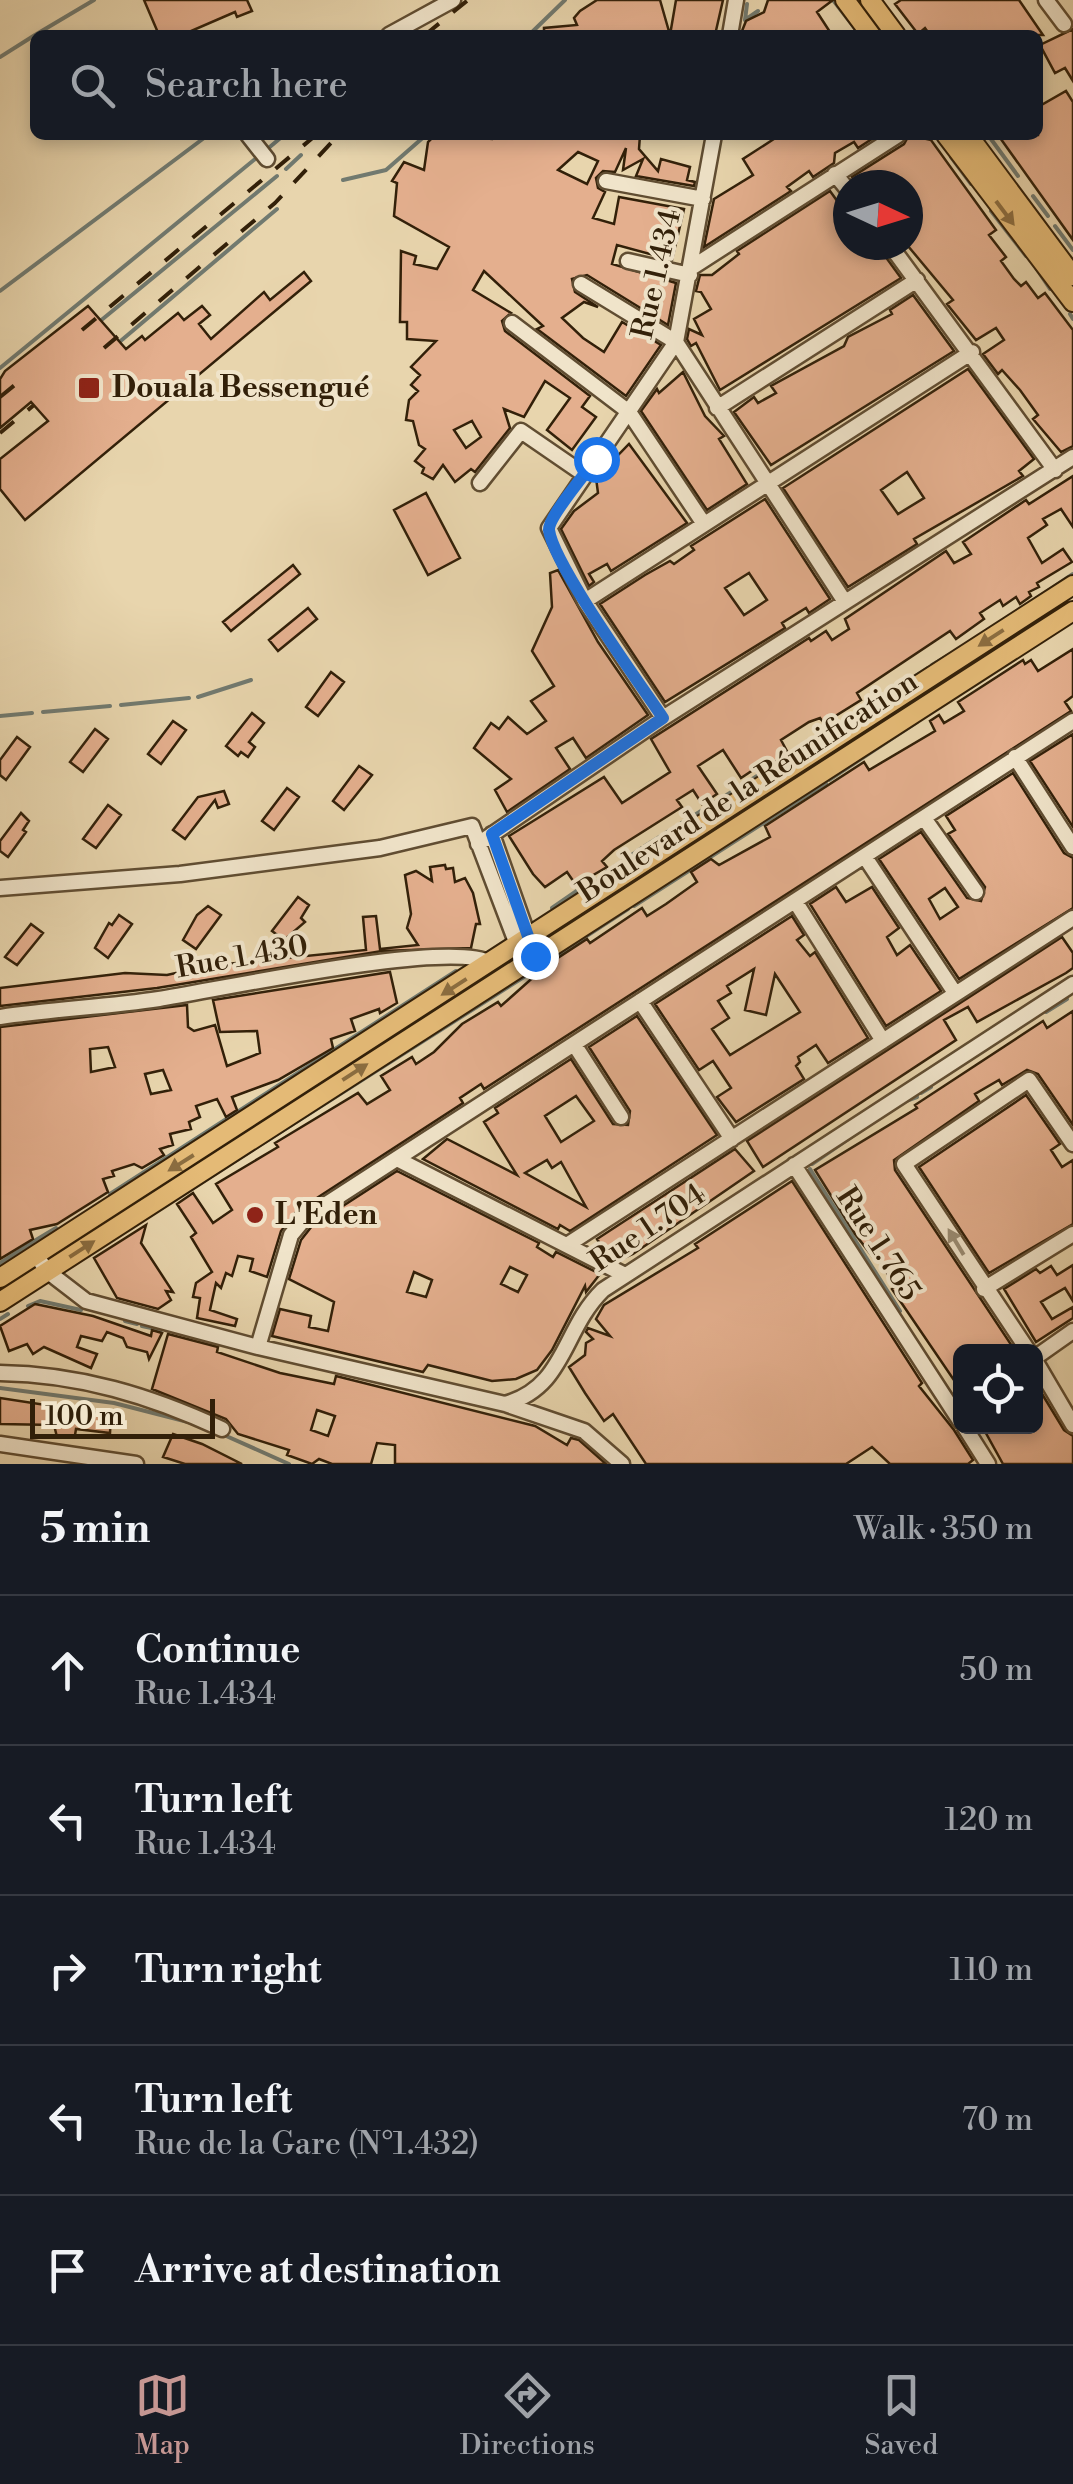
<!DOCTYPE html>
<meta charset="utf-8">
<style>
:root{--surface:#171b24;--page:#20242c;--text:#f1f3f6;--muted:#9ea1a6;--line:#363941;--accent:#c59692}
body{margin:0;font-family:"Libre Bodoni",serif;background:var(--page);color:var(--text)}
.controls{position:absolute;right:30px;bottom:30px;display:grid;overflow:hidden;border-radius:15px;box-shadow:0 5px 15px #0003}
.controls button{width:90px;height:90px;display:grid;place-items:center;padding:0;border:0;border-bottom:2px solid var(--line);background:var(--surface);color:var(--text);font:50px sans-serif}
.compass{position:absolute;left:833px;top:170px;width:90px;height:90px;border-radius:50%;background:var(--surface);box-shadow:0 5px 15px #0003;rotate:94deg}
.scale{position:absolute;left:30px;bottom:25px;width:185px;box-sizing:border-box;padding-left:10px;border:5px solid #322009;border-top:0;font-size:28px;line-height:35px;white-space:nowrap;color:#322009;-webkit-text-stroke:8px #f0e4ca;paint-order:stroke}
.stop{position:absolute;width:30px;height:30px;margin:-22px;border:8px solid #1a73e8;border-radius:50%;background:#fff}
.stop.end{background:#1a73e8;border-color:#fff;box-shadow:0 2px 10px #0008}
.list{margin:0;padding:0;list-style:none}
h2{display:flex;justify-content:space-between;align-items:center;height:130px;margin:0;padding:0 40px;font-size:42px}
h2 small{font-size:32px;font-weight:400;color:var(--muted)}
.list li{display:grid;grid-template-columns:65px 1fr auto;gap:30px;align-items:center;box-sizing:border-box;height:150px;padding:0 40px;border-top:2px solid var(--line)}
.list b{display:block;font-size:38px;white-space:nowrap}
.list p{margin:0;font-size:32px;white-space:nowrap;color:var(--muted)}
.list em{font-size:32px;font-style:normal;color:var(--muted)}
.icon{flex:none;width:55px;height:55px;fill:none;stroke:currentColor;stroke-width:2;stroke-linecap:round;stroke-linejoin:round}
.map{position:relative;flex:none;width:1073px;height:1464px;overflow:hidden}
.search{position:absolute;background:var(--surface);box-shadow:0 5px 15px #0003;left:30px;right:30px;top:30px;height:110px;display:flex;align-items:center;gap:25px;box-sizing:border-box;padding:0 35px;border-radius:15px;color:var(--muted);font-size:38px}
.sheet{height:880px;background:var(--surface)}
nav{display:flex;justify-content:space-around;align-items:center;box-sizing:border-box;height:140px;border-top:2px solid var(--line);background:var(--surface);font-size:28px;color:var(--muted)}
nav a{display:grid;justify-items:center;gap:5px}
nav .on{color:var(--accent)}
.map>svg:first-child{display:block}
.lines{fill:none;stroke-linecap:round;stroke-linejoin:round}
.stream{stroke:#717a70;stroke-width:4}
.building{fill:#e4af8e;stroke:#322009;stroke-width:2.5;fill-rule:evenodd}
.minor-casing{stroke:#604d32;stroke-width:19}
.major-casing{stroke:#322009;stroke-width:22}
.minor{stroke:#f0e4ca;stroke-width:14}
.major{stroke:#e4ba76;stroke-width:18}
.rail{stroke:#322009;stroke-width:4;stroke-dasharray:18 18;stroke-linecap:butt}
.oneway{fill:#8b6d40}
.oneway2{fill:#9a8c73}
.route{stroke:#1a73e8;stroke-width:12}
.poi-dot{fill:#8f2418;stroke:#f0e4ca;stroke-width:4}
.labels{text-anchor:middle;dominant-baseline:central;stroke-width:8;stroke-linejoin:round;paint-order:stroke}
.street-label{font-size:30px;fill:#322009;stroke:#f0e4ca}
.poi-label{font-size:30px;font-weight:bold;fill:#322009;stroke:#f0e4ca;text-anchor:start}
</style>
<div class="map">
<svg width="1073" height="1464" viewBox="0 0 1073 1464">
<rect width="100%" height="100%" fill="#e8d5ad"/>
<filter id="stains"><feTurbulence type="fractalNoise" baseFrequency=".002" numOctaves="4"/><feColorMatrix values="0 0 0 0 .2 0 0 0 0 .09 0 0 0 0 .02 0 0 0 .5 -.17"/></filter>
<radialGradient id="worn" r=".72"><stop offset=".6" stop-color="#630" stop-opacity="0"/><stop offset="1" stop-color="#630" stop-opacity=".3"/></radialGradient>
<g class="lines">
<path class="stream" d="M833,0l27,35
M747,4l-2,16 13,-9
M35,35l59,-35
M529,35l36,-35
M0,57l35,-22
M934,135l2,2
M988,135l30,41
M265,151l19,-16
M951,157l20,27
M286,169l15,-14
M343,180l43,-10 40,-35
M1033,196l15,20
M991,211l35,45
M1055,226l18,24
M1036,268l14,21
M0,291l208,-156
M1070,314l3,5
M99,322l178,-146
M117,344l160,-135
M0,368l260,-213
M1036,599l37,-25
M932,665l17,-10
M198,697l53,-17
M121,705l68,-7
M869,706l59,-38
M43,712l67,-6
M0,716l32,-3
M829,780l88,-58
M645,846l222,-139
M605,873l37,-25
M634,906l192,-123
M552,908l42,-29
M539,967l89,-58
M1046,1012l21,-13
M921,1093l10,-6
M903,1102l14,-5
M812,1164l55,-38
M810,1169l90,142
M110,1194l346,-223
M158,1210l380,-242
M36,1240l20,-12
M0,1263l33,-21
M28,1306l12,-5 41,9
M0,1319l8,-5
M125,1321l12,3
M142,1326l19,4
M0,1388l114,15 78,20
M224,1435l65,29"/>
</g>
<path class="building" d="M144,0h103l5,11 -15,6 -2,-5 -53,23h-23z
M597,0h63l10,35h-126v-7l33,-3 -3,-7 6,-7z
M676,0h47l-8,35h-45z
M768,0h65l-16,12 15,23h-79l-11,-4 4,-10 18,-9z
M901,0h118l24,35h-113l-5,-7 -7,6 -23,-30z
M1073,29v52l-8,-13 -10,5 -15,-28z
M1066,91l7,11v138l-75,-105h40v-28z
M435,135l57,4 1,-4h147l-1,14 19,22 3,-12 29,8 -3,13 8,2 -1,4 -58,-10 7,-17 -20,11 3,-22 -11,24 -12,-1 -7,7 2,10 7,4 -12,26 21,6 5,-27 65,12 -12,51 -55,-15 -5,19 64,19 -8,42 -81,-50 -15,4 3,13 23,15 -14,-5 -22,16 21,20 21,14 18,-30 39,23 -35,51 -89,-67 6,-3 -59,-55 -11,19 38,23 -9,8 3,10 85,65 -8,11 14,10 -24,33 -25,-20 23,-32 -25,-17 -21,36 -20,-8 6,19 -35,44 -4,-3 -16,13 -12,-17 -10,14 -11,-6 2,-5 -9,-7 10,-12 -6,-4 -6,-24 -7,-1 3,-20 9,-9 -7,-6 9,-10 -9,-8 25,-26 -29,-2v-17h-7l1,-71 15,5 -2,8 23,5 12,-22 -55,-31 3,-33 -5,-2 12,-19 20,8 4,-28zM578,152l20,9 -11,23 -29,-14zM472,421l9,16 -15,11 -12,-18z
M780,135h98l-20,13 -4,-6 -19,11 -1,10 -21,14 -4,-6 -22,16 4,4 -87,56 10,-48 39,-24 -10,-16z
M909,135l22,5 65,90 -7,5 17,22 -5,4 13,18 7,7 5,-4 12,16 7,-5 28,37v116l-12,6 -28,-33 5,-4 -18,-25 -18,-20 -4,4 -15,-20 21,-14 -8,-12 -20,12 -29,-36 6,-4 -45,-54v-61h-51l-5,-8 52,-33z
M830,191l18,25v29h29l24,33 -181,112 -24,-47 -5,3 -4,-7 2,-10 13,6 -8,-16 17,-10 -10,-17 -5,-1 4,-16h12l27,-21 -2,-3z
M304,272l7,9 -286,239 -25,-31v-30l48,-38 -17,-19 -31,26v-49l5,-8 83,-65 38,43 16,-13 3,4 33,-27 6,7 18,-14 8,9 -11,9 12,15 53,-47 6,8z
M913,295l41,56 -183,114 -37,-53 20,-15 4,6 18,-10 -5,-7 73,-40 4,-9 44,-23 -2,-4z
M968,369l66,90 -15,12 4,5 -109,63 3,5 -69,43 -65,-99zM907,472l17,26 -26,16 -17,-24z
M683,372l22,44 19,20 -5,3 28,45 -40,26 -66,-99 16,-22 2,4z
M629,444l58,79 -76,48 -4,-7 -18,10 5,8 -5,4 -28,-57 13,-18 24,-18 -2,-15z
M1073,476v51l-12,-18 -18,10 4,6 -19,13 14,25 21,-14 9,13 -35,21 2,4 -10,5 2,4 -11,8 -4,-7 -13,9 -3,-6 -20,13 4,6 -28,20 -6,-8 -93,62 4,7 -37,23 -4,-5 -11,4 -28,18 7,13 -20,14 -3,-5 -24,16 -18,-28 -25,16 19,28 -15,10 -9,-14 -16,10 5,7 -68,43 -12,11 5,6 -31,18 -9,-13 -22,15 -12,-13 -24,-38 95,-59 18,26 48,-31 -19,-33 158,-101 2,3 15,-10 6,9 17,-11 -4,-10 101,-68 8,12 17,-9 -8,-12 63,-42 3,4z
M426,493l34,65 -32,17 -34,-65z
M765,499l65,100 -21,14 -3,-5 -24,15 3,5 -120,74 -65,-98 45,-29 25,-14 4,3 20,-14 -3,-4zM749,573l18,27 -23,15 -19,-27z
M293,565l7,9 -69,57 -8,-9z
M558,570l40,72 50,73 -62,43 -13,-20 -17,10 14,21 -63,43 -12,-22 16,-11 -37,-31 17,-25 8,6 9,-12 19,17 19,-13 -15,-20 23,-15 -22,-35 20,-44 -2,-34z
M308,608l9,11 -39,32 -9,-11z
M1073,649v47l-8,6 6,9 -587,378 -3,-5 -21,14 3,5 -166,108 -16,20 -14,46 -17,-6 3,-12 -15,-3 -6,20 -6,-3 -5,15 -5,-5 -6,27 27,9 -2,7 -38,-8 3,-20 -7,-1 3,-14 16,-11 -21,-35 5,-4 -19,-29 16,-11 20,30 19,-13 -16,-26 62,-37 -3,-4 83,-50 9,11 23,-14 -9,-14 31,-19 4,7 18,-12 28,-28 36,-22 3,4 46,-41 40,-26 3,4 52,-35 5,8 19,-12 31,-22 -6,-10 20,-13 8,6 51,-28 -5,-11 99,-64 5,8 66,-39 -5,-10 9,-6 5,8 20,-12 -6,-9 65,-42 2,4 6,-4 7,11z
M331,672l13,10 -26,34 -12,-9z
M252,713l12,10 -15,19 6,5 -7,10 -7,-5 -3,4 -12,-10z
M173,721l13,9 -25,34 -13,-10z
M95,729l13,10 -25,33 -13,-10z
M1073,734v93l-43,-66z
M17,737l13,10 -24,33 -6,-5v-15z
M359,766l13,9 -28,35 -11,-9z
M1013,773l51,80 9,5v50l-114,71 -80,-120 42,-27 46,66 14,3 4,-14 -37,-53 7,-4 -9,-14zM945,888l13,19 -18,12 -11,-20z
M287,788l12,9 -25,33 -12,-9z
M224,791l5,13 -11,4 -3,-8 -30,39 -12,-9 25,-33z
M108,805l13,10 -25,33 -13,-9z
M21,813l8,8 -6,9 3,2 -18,25 -8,-6v-10z
M445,865l1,4 7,-1 2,14 10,-4 8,15 7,31h-4l-5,24 -89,3 -225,37 -157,18v-18l125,-15 42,2 40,-9 159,-16 -3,-33 13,-1 4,33 38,-4 -11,-17 4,-14 -6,-39 11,-4 16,10 -2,-14z
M836,887l10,15 26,-15 27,41 -12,9 10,18 13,-10 31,46 -55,35 -76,-122z
M298,897l11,8 -8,13 4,4 -21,18 -12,-9z
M208,906l13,9 -25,34 -13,-9 14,-25z
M119,915l13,9 -24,34 -13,-10 14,-25 3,2z
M792,916l12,19 -7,5 13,16 5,-4 53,86 -40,25 -12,-18 -18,12 2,5 -4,4 8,13 -68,43 -19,-25 14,-9 -18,-27 -14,9 -44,-66zM754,969l-9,41 21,5 9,-41 25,38 -70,43 -18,-26 17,-11 -11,-17 13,-8 -4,-7z
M31,924l12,9 -26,32 -12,-8z
M1062,937l11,16v15l-7,5 -89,49 -9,-15 -24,13 12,20 -193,127 -16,-26z
M390,972l7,31 -17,10 -1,-4 -28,10 4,12 -24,8 2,9 -55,32 -46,17 5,13 -11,7 -9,-18 -21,7 4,11 -11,5 2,7 -21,5 3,11 -13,4 4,6 -22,13 -8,-4 -22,7 2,5 -11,3 5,13 -51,32 -27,6 3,9 -33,20v-232l187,-22 1,22 6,4 21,-6 12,41 33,-13 -3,-22 -37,1 -7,-32zM108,1047l7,20 -24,5 -1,-23zM163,1070l8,20 -20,4 -6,-20z
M1073,1011v114l-35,-51 -11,-4 -25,15 -3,-5 -24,14 4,7 -85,59 1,10 119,179 -54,3v37l-68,-100 3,-2 -16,-28 -3,2 -21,-27 -40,-64 102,-62 -2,-3 128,-84 4,7z
M637,1016l80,119 -147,96 -10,-6 -2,4 -135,-70 24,-20 70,36 -33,-53 14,-9 -3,-5 76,-49 42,65 15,1 2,-14 -41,-64zM576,1096l18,25 -33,21 -16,-26zM547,1160l5,8 9,-6 25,45 -61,-34z
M1026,1095l34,49 -9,6 11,17 11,-7v64l-84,49 -70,-106z
M735,1149l19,22 -121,83 -14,6 -13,-7 -9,-14z
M397,1171l142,72 -2,4 16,10 3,-5 44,22 -14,18 -1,-6 -33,64 -15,20 -21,9 -24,2 -64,-16 -5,7 -151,-36 8,-27 31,7 -2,11 19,4 6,-29 -45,-23 12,-39 11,-14zM510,1267l17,8 -9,17 -17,-8zM414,1272l18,8 -6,17 -19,-5z
M792,1181l130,202 -3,3 35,44 19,30 -5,4h-78l-18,-17 -26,17h-200l-33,-50 -9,7 -19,-28 -16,-26 16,-12 1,-12 7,-4 -7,-7 2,-4 22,8 -14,-17 8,-14 94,-57 -3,-4z
M146,1225l-5,18 32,49 -7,-1 5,9 -13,9 -41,-11 -23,-40z
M1073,1265v36l-8,-13 -24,14 11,17 21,-12v11l-37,24 -32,-53 32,-20 4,4 11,-7 6,9z
M35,1304l58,12 58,20 1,-6 10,3 -13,26 -2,-7 -20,-5 -4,-9 -16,-6 -5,9 -21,-5 -4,11 20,7 -6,14 -47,-21 -11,7 -6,-10 -18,7 -9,-25z
M168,1334l50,13 -1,5 63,21 54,11 2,-8 199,50 32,19 4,-7 8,2 27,24h-211v-19l-18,-2 -6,21h-39l-13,-5 -7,5 -25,-9 2,-5 -51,-16 -12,-15 -74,-30zM317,1410l18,6 -7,20 -17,-6z
M1036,1384l28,46 9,6v28h-70l-21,-38h54z
M0,1398l111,17 -1,18 -34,-4 -1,6 -18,2 -3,-12 -54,-1z
M173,1434l29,10 40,20h-57l-22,-7z"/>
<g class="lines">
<defs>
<path id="minor" d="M1046,0l18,24
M389,35l64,-35
M730,35l6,-35
M248,135l19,24
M835,174l13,16
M606,181l97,18
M890,245l165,225
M628,261l62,14
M691,268l207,-133
M581,284l95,58 169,260
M512,323l117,89 75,112
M717,408l200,-128
M480,483l41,-52 64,44
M585,601l387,-249
M663,718l-78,-117 -36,-73 127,-186 38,-207
M1015,757l58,90
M924,818l52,74
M492,834l43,122
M478,844l185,-126 410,-261
M865,857l90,136
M0,888l180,-14 200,-26 92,-22 52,137
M795,901l88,140
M640,1001l92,138
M0,1017c53,-8 107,-10 159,-18 59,-9 291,-60 331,-36
M574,1044l47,73
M399,1160l226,115
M794,1165l166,256
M567,1245l506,-327
M36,1255l11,16 39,30 172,46 247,57 79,27 38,33
M984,1289l89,-55
M258,1347l33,-112 14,-17 768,-497
M1029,1352l-125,-188 125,-84 44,64
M1036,1357l37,-26
M1036,1362l37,63
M0,1373c79,1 151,23 222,56
M505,1404c61,-17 57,-74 98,-114l470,-306
M964,1426l24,38
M0,1444l136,20"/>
<path id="major" d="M845,0l26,35
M870,0l26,35
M946,135l127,167
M968,135l105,141
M0,1278l1073,-693
M0,1302l1073,-691"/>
</defs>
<use href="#minor" class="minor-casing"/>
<use href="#major" class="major-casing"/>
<use href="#minor" class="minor"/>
<use href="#major" class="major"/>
<path class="rail" d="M425,35l43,-35
M82,330l234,-195
M104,348l171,-145 56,-60
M0,397l16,-13
M0,433l34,-28"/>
</g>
<defs><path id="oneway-solid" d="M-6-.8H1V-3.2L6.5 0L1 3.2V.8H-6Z" transform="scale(2.5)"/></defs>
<g class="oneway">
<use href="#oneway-solid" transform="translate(1005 213) rotate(53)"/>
<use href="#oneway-solid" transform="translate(991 638) rotate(147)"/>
<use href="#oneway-solid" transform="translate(454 987) rotate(147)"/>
<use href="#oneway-solid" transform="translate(355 1072) rotate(-33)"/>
<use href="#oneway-solid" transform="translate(181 1163) rotate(148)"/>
<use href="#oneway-solid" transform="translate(82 1249) rotate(-33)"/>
</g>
<use class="oneway2" href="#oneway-solid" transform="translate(956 1242) rotate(-121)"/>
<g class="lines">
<path class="route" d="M535,956l-43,-122 171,-116c-23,-34 -110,-154 -114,-188 -1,-13 38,-58 47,-71"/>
</g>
<g class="poi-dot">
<rect x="77" y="376" width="24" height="24" rx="5"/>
<circle cx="255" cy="1215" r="10"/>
</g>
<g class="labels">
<g class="street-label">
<text transform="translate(657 274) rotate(-77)">Rue 1.434</text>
<text transform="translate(748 787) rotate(-33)">Boulevard de la Réunification</text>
<text transform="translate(242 957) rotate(-10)">Rue 1.430</text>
<text transform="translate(648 1228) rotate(-34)">Rue 1.704</text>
<text transform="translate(878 1244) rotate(57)">Rue 1.765</text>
</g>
<g class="poi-label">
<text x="112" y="388">Douala Bessengué</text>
<text x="275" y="1215">L'Eden</text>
</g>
</g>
<rect width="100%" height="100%" filter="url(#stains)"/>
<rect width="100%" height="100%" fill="url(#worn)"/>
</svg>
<div class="controls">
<button><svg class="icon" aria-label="locate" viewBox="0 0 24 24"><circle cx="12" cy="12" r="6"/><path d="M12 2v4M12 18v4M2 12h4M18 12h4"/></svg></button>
</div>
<svg class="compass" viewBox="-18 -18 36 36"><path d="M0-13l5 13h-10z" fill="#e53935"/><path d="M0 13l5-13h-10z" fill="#9ea1a6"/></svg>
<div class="scale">100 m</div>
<div class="stop" style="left:596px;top:459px"></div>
<div class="stop end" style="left:535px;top:956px"></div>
<div class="search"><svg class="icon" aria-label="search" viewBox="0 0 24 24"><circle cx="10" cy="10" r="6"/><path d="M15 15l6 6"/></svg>Search here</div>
</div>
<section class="sheet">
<h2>5 min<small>Walk · 350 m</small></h2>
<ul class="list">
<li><svg class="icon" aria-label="ahead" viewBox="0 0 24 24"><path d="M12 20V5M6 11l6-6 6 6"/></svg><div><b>Continue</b><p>Rue 1.434</p></div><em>50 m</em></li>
<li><svg class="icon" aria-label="left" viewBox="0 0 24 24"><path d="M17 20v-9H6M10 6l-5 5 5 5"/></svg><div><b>Turn left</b><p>Rue 1.434</p></div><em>120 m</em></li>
<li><svg class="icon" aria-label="right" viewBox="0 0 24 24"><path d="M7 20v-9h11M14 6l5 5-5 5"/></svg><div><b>Turn right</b></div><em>110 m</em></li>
<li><svg class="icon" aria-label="left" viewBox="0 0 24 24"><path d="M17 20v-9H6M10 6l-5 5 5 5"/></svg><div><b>Turn left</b><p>Rue de la Gare (N°1.432)</p></div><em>70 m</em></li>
<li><svg class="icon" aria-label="arrive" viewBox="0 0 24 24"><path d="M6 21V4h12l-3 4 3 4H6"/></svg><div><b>Arrive at destination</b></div></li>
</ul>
</section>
<nav>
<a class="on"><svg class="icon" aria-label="map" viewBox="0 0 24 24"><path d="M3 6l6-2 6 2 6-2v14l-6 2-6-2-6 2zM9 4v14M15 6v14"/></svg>Map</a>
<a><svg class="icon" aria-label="directions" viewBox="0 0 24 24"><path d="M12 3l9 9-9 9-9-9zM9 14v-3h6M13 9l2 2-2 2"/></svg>Directions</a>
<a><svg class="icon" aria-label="saved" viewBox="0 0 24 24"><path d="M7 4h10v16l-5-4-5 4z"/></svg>Saved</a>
</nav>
